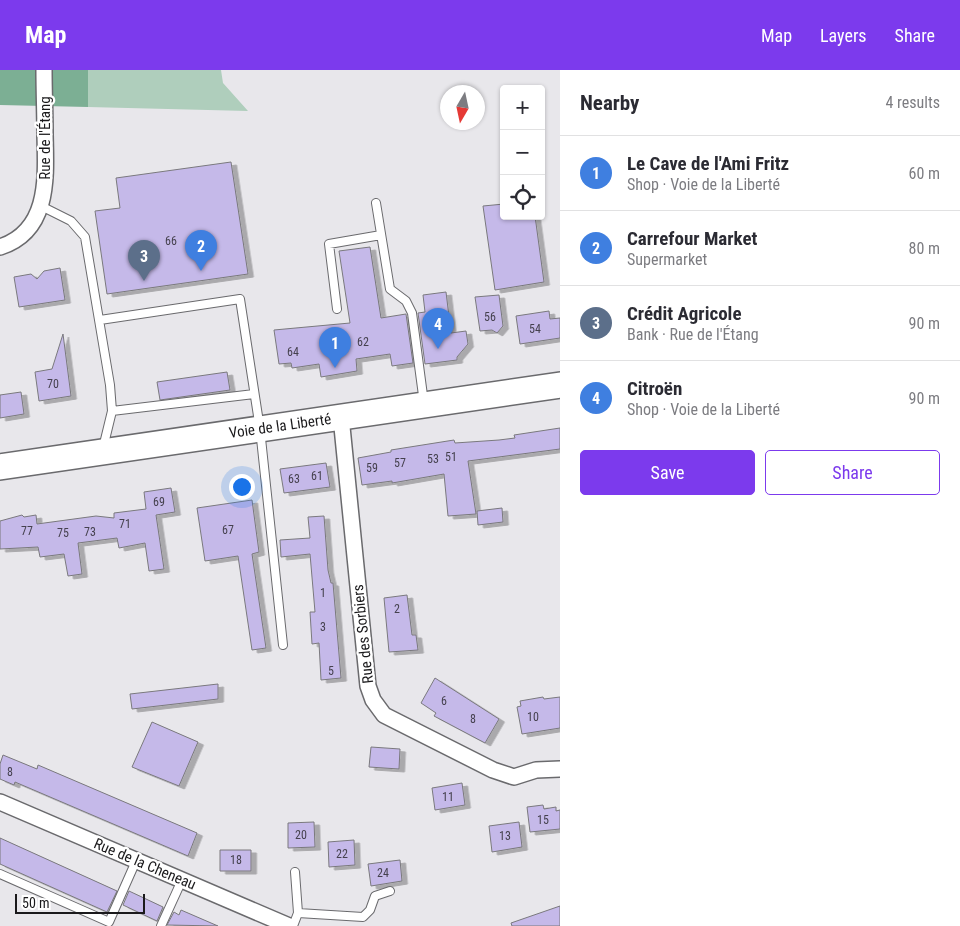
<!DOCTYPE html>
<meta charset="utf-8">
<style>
:root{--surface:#fff;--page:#f2f2f3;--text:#2b2b33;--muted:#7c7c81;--line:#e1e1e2;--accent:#7c3aed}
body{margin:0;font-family:"Roboto Condensed",sans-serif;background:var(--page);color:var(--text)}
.controls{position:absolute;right:15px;top:15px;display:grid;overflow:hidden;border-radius:5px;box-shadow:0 1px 4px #0004}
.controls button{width:45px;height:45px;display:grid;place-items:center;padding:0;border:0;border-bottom:1px solid var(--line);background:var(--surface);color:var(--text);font:25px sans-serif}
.compass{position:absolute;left:440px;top:15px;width:45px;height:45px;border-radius:50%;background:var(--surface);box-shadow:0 1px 4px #0004;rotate:189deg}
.scale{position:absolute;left:15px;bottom:12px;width:130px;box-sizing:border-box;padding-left:5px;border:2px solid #1a191b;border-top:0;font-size:14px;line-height:18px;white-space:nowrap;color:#1a191b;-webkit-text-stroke:4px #fff;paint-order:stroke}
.you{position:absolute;left:241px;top:416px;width:18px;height:18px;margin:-12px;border:4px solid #fff;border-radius:50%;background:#1a73e8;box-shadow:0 0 0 8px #1a73e833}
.badge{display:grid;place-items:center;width:32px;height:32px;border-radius:50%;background:var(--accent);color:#fff;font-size:16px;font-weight:700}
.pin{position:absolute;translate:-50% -41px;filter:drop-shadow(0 1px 2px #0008)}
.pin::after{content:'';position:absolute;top:26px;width:18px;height:15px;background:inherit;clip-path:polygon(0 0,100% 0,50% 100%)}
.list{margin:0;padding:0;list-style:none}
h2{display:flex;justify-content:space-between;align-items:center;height:65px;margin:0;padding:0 20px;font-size:21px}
h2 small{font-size:16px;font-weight:400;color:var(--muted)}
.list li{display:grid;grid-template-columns:32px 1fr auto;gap:15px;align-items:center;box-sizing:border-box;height:75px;padding:0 20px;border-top:1px solid var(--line)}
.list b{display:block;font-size:19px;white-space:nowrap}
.list p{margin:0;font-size:16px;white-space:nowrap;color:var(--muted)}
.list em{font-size:16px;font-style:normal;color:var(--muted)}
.actions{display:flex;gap:10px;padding:15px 20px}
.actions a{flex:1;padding:11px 0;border:1px solid var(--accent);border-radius:5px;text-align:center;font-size:18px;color:var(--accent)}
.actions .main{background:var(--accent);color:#fff}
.icon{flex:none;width:28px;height:28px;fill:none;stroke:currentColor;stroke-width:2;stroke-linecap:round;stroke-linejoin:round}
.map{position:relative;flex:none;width:560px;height:856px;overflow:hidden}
header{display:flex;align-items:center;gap:30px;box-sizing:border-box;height:70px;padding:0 25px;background:var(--accent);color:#fff}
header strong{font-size:24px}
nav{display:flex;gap:28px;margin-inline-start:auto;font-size:18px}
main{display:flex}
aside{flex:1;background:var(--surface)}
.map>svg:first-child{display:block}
.green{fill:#afcebc}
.forest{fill:#7caf94}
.building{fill:#c5b9e9;stroke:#7a797d;filter:url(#shadow)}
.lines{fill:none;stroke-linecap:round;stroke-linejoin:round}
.service-casing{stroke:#6a6a6d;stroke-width:10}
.minor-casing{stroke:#6a6a6d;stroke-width:18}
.primary-casing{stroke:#6a6a6d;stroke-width:28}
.service{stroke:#fff;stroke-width:8}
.minor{stroke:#fff;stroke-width:15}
.primary{stroke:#fff;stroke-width:25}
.labels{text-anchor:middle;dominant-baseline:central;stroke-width:4.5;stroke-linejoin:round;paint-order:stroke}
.number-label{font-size:12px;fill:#45414e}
.street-label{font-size:15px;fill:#1a191b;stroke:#fff}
</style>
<header>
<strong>Map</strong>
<nav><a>Map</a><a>Layers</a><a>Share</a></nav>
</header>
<main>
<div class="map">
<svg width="560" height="856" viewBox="0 0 560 856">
<defs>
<filter id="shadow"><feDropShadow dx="5.5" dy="3" stdDeviation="0" flood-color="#0004"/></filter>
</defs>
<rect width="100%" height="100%" fill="#e8e7eb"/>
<path class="green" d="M88,0h133l2,13 25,28 -160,-4z"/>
<path class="forest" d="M0,0h88v37l-88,-2z"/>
<path class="building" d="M231,92l17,112 -141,20 -12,-83 25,-3 -4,-30z
M504,134v12h31l9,66 -49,8 -12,-84z
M370,177l11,71 25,-4 7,49 -21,3 -2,-12 -34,5 1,12 -36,6 -2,-13 -27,4 -1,-5 -12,1 -5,-34 76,-7 -11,-72z
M60,198l5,32 -46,7 -5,-30 17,-3 6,5 7,-8z
M446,222l5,41 15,-2 2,13 -11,13v3l-32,4 -7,-51 7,-1 -2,-17z
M499,225l4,31 -6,7 -5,-3 -12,1 -5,-34z
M549,241l1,8 10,-1v20l-40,6 -4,-28z
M63,264l8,62 -32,5 -4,-29 17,-3z
M227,302l3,18 -70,10 -3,-18z
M21,322l3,22 -24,4v-23z
M560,358v21l-92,12 8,53 -28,2 -4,-42 -52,9v-2l-30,4 -4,-27 33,-6v-2l63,-10 1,3 44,-3 16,-2 -1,-3z
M326,393l4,24 -46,6 -4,-24z
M171,418l4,24 -19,3 8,54 -15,2 -4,-28 -26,5 -2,-10 -39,5 4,31 -14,2 -4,-22 -24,3 -2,-10 -38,2v-28l22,-6 2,2 12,-2 1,9 59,-8 18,2v-5l32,-4 -2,-17z
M252,430l7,52 -7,2 14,94 -14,2 -14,-94 -33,5 -8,-53z
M502,438l1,14 -25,3 -1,-14z
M324,446l4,54 3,13h2l8,95 -20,2 -2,-37 -7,1 -2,-32h5l-5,-58 -29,3 -1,-17 30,-2 -2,-21z
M407,525l5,40h4l2,15 -29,2 -5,-54z
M435,608l64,41 -14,24 -51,-27 2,-3 -15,-10z
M218,614v15l-86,10 -2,-15z
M543,627l1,2 16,-2v31l-38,6 -5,-27 4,-1 -1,-5z
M152,652l46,20 -19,44 -47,-19z
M371,677l29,2 -1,20 -30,-2z
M3,685l34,14 1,-4 159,68 -9,23 -173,-74 -1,3 -14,-6v-15z
M462,713l3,22 -30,5 -3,-22z
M543,735l1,4 12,-2v4l4,-1v19l-30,3 -3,-25z
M314,752l1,25 -27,1v-25z
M519,752l3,25 -30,5 -3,-26z
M0,768l117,53 -10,21 -107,-48z
M354,770l1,25 -26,2 -1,-25z
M220,780h31v21h-31z
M400,790l2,21 -31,5 -3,-22z
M129,821l34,16 -6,14 -34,-16z
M560,836v20h-48l-1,-3z
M181,840l37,16 -51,-1 7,-13 5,3z"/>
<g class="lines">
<defs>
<path id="service" d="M376,133l14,86 16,12 6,12 12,90
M41,136l30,15 14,16 25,148 2,26 -9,37
M337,239l-8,-65 52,-9
M100,250l140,-21 20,130 23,216
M112,341l142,-17
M295,802l3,41
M0,804l109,48 27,-61
M161,856l21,-46
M293,856l5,-13 65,4 7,-7 5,-14 15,-5"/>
<path id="minor" d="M0,177c50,-16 46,-70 45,-112 0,-21 -1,-43 -1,-65
M341,347l27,269 5,14 11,15 109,55 21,7 22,-7 24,-1
M0,732l289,124"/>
<path id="primary" d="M0,397l560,-82"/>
</defs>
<use href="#service" class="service-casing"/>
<use href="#minor" class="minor-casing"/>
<use href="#primary" class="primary-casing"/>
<use href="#service" class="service"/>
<use href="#minor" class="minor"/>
<use href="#primary" class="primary"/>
</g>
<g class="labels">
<g class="number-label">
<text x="171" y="171">66</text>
<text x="490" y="247">56</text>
<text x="535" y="259">54</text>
<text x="363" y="272">62</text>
<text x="293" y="282">64</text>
<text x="53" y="314">70</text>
<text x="451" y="387">51</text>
<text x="433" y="389">53</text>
<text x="400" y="393">57</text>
<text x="372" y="398">59</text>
<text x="317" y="406">61</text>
<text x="294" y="409">63</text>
<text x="159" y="432">69</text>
<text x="125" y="454">71</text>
<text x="228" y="460">67</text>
<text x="27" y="461">77</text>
<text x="90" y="462">73</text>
<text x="63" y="463">75</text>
<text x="323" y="523">1</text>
<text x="397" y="539">2</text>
<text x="323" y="557">3</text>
<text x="331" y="601">5</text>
<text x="444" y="631">6</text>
<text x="533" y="647">10</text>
<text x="473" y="649">8</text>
<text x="10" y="702">8</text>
<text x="448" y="727">11</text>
<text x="543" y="750">15</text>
<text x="301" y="765">20</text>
<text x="505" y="766">13</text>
<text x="342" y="784">22</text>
<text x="236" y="790">18</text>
<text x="383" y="803">24</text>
</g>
<g class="street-label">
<text transform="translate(45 68) rotate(-90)">Rue de l'Étang</text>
<text transform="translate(280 356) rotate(-8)">Voie de la Liberté</text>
<text transform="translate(363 564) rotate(-96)">Rue des Sorbiers</text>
<text transform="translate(145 794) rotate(23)">Rue de la Cheneau</text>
</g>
</g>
</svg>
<div class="controls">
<button>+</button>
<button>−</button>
<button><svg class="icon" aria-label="locate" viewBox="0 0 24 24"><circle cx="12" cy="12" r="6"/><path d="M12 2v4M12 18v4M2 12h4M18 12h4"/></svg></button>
</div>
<svg class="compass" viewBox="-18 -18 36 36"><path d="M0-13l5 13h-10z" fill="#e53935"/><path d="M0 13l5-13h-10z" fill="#7c7c81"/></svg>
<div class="scale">50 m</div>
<div class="you"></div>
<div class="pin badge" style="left:335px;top:298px;background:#3f7fe0">1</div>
<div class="pin badge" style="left:201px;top:201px;background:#3f7fe0">2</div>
<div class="pin badge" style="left:144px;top:211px;background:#5c6f8a">3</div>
<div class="pin badge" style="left:438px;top:279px;background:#3f7fe0">4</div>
</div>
<aside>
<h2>Nearby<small>4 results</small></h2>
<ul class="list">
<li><span class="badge" style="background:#3f7fe0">1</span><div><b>Le Cave de l'Ami Fritz</b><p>Shop · Voie de la Liberté</p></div><em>60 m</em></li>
<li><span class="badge" style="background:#3f7fe0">2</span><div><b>Carrefour Market</b><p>Supermarket</p></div><em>80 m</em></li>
<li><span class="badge" style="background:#5c6f8a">3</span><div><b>Crédit Agricole</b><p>Bank · Rue de l'Étang</p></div><em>90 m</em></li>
<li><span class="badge" style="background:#3f7fe0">4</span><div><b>Citroën</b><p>Shop · Voie de la Liberté</p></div><em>90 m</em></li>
</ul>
<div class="actions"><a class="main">Save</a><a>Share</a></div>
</aside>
</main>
